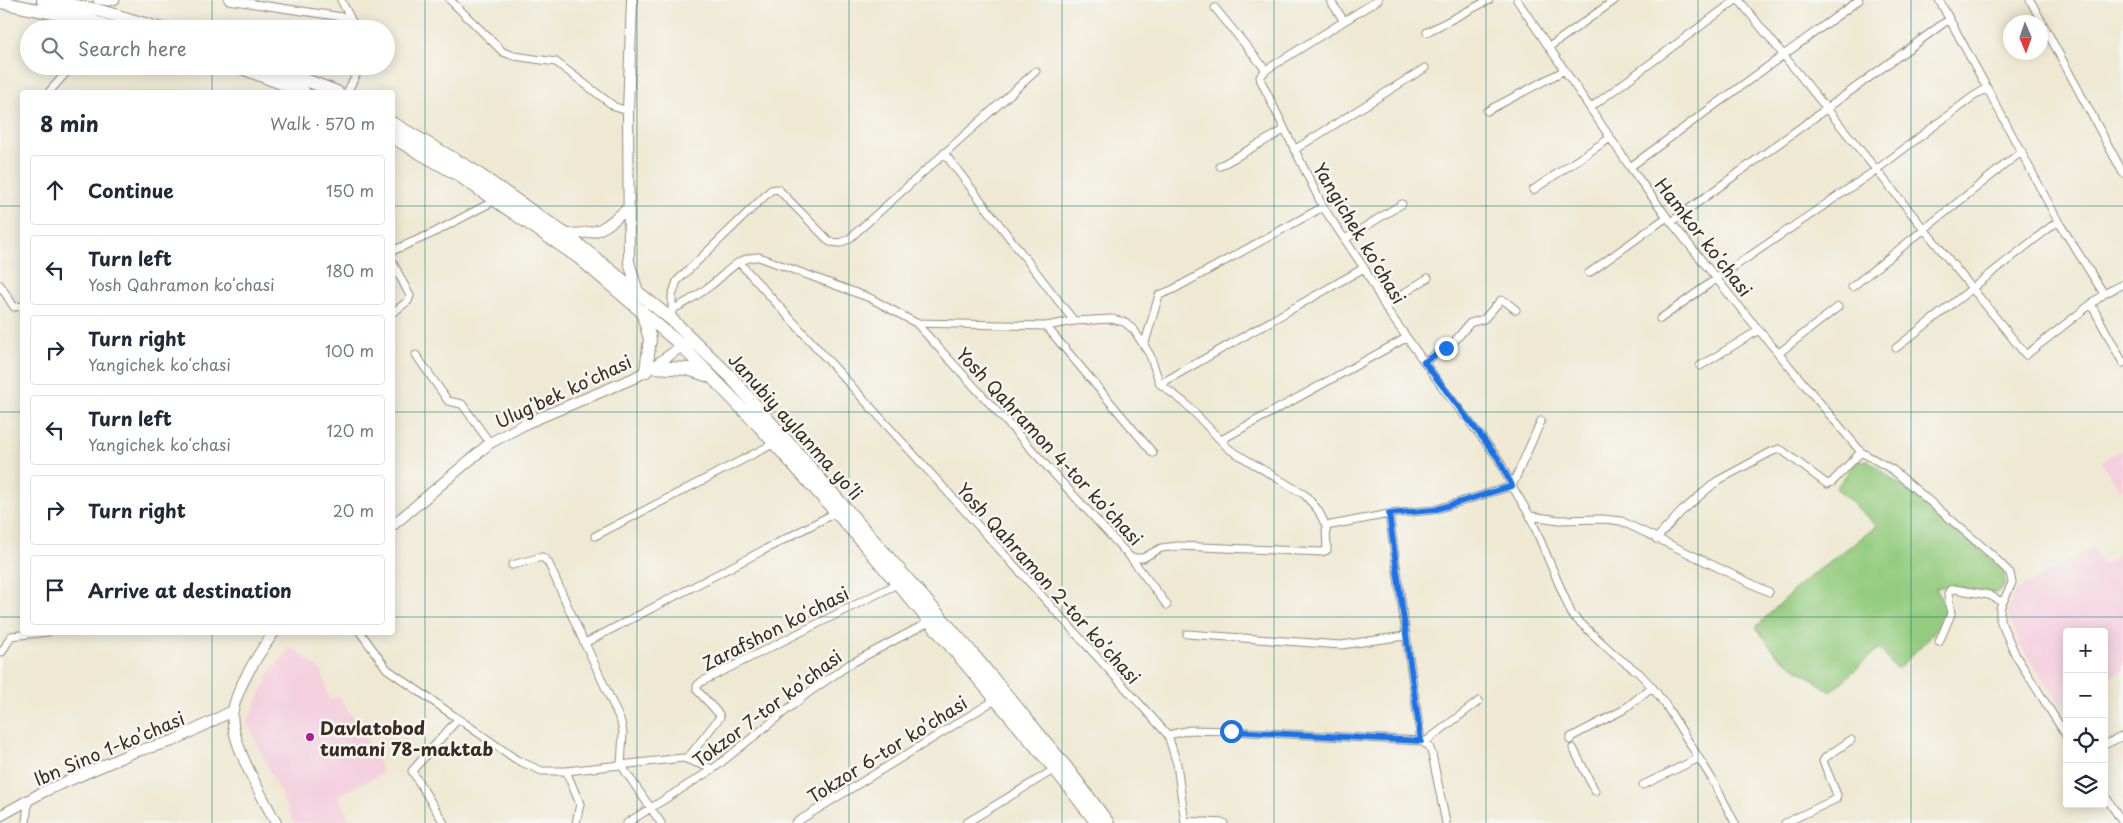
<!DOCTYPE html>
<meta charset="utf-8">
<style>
:root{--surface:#fff;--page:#f2f2f3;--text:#1f2937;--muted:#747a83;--line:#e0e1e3}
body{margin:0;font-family:"Playpen Sans",sans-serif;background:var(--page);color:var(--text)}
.controls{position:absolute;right:15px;bottom:15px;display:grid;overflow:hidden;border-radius:5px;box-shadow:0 2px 12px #0003}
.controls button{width:45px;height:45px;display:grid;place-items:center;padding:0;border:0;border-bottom:1px solid var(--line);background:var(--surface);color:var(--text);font:25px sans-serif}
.compass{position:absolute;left:2003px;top:15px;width:45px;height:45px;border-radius:50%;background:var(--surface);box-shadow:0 2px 12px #0003;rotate:178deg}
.stop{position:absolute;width:15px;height:15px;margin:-11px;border:4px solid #1a73e8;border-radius:50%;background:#fff}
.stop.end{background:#1a73e8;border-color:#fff;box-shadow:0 1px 5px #0008}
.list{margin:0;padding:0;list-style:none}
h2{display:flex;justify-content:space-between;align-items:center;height:65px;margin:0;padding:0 20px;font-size:21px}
h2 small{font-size:16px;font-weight:400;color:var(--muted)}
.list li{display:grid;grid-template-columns:32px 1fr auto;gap:15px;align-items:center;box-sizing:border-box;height:70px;margin:0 10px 10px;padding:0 10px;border:1px solid var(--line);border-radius:5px}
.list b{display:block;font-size:19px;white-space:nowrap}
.list p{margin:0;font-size:16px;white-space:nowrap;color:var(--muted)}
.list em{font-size:16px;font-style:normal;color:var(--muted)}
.icon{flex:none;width:28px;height:28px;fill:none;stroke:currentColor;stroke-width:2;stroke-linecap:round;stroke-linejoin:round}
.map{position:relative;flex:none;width:2123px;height:823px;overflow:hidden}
.search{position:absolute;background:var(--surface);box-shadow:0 2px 12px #0003;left:20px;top:20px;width:375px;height:55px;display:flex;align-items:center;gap:12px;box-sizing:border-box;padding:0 18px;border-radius:28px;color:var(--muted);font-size:19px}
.panel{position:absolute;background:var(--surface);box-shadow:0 2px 12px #0003;left:20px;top:90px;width:375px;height:545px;border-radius:5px}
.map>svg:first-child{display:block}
.built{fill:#f4cfde}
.green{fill:#94cc7f;stroke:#687b4e}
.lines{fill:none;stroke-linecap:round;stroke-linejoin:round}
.street-casing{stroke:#958a78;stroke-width:9}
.secondary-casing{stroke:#958a78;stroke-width:12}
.highway-casing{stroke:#958a78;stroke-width:14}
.street{stroke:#fff;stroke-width:7}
.secondary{stroke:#fff;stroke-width:10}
.highway{stroke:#fff;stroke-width:12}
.route{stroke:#1a73e8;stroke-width:6}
.grid{fill:none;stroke:#0f766e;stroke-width:1;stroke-opacity:0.55}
.poi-dot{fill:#b5179e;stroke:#f6f6f2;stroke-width:2}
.labels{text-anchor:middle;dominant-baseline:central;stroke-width:5;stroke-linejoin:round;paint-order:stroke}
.street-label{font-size:18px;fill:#3b2a1e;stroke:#f6f6f2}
.poi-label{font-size:18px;font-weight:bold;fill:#3b2a1e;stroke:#f6f6f2;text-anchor:start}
</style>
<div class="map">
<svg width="2123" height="823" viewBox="0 0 2123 823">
<rect width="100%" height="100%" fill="#f6f6f2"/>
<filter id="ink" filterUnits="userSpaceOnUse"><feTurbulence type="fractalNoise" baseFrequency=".02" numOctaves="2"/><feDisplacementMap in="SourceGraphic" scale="10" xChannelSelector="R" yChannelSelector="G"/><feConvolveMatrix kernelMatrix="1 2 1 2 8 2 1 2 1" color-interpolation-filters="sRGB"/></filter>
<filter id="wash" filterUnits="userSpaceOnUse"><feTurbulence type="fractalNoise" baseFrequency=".0096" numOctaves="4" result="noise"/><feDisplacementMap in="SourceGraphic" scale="20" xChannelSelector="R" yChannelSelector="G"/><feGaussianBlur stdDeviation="1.12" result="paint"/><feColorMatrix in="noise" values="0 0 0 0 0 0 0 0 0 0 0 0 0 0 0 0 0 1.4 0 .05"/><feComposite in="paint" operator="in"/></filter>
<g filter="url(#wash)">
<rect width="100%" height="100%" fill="#efe9d3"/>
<path class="built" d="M2123,448v40l-3,2 -19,-28z
M2093,548l10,17 20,-12v117l-19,11v-49h-37v70l-7,4 -39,-59 -14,-34 7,-21z
M291,646l31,26 7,27 10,-3 36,56 8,21 -45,22 12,26 -4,2h-52l-47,-101 21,-45z"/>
<path class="green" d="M1868,460l91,71 45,39 1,15 -9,8 -48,-7 -12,2 8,17 3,11 -14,18 -36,36 -18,-22 -48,44 -55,-38 -20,-27 43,-42 78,-59 -41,-38 21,-27z"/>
</g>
<g filter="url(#ink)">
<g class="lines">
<defs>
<path id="street" d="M97,0l12,2 7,-2
M228,0l121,18
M341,0l15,29
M450,0l53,52 11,4 42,6 59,45 13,4
M1330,0l14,21
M1378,0l-112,70 -6,7 1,4 62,126 41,61 23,42 58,81 53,67 14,28 18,30 42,99 43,40 24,18 13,14 13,17 47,75 23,44
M1517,0l113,167 37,50 65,81 129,154 32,18 98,84 19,19 2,10 -12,25v12l16,36 51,81
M1739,0l287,355 78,-61 19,-10
M1939,0l48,88
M2030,0l93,173
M1215,8l51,62
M1427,32l62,-32
M1549,47l66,-47
M49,92l23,-26
M347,92l14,-26
M1590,108l146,-108
M1487,111l78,-41
M1294,150l131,-82
M944,153l130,168
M1220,166l64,-36
M1630,167l229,-167
M1533,190l77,-52
M1671,222l277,-202
M1345,239l57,-35
M392,251l39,-17 63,-33
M392,261l18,35 -2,5 -13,10
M739,262l429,473 22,-5 41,1 190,10
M1589,273l78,-56
M0,285l14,22 8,-1
M1852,287l170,-136
M2091,304l32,59
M1385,305l43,-27
M673,309c14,-6 25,-14 37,-23 15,-11 28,-30 49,-29l111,41 46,25 130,3 28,-5 38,-2 12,3 10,8 16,25 10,29 25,19 44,46 76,46 13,15 8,16 1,24 -5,2 -144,-6 -17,2 -18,10h-12l-215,-235
M672,313v-17l5,-15 94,-91 7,-1 52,53 10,1 9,-4 187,-168
M1660,319l56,-40 160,-109 95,-72 16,-10 71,133 46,73
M1046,326l107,127
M1144,346l15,-51 13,-5 151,-83
M1896,348l162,-127
M1779,353l59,-46
M416,355l30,43 2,3 14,3 28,39
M1424,362l29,-19 17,-20 14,-4 17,-19 4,1 11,9
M1700,366l59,-36
M1160,384l204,-116
M1221,440l185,-102
M1389,514l32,227 8,5 3,8 14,69
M1530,516l30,4 42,-1 19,2 148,71
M1326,526l63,-12 45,-4 78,-24 29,-65
M595,536l178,-92
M1656,539l25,-27 36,-31 54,-29 8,-3 4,2 44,33 5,-2 29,-30
M1131,558l36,47
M512,565l30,-8 6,5 38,85
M360,632l27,37 130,91 25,11h24l117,-13 30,11
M1187,634l154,11 64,-9
M1939,642l12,-28 -3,-20 2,-4 4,-1 35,6 13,7
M0,652h2l9,-16 37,-4
M1168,735l9,29 8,59
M1570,740l1,-3 52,-27 29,-23
M1425,742l54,-41
M2104,745l19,-9
M1573,748l22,43
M689,760l-2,-1 33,-42 -1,-3 -22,-24v-4l4,-4 196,-98
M566,771l14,33 -4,19
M1643,785l56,-27
M2104,794l19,29
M1185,821l39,2
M26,823l2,-22
M444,823l-32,-52 46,-52
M627,823l86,-54 95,-76 42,-29 79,-42
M661,823l-40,-58 2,-32 -2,-11 -36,-79 250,-130
M795,823l200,-123
M966,823l89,-54
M1785,823l51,-24 1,-4 -14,-34 3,-4 25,-17"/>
<path id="secondary" d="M632,0l-4,111 1,151 9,30
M565,234c34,0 38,-4 63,-26
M392,526l98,-83 37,-20 107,-45 19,-11 29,-21
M274,632c-15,21 -36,53 -41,78 -6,28 30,87 43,113
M0,816l43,-24 91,-40 39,-11 59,-30"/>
<path id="highway" d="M43,0l54,10 65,19
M0,2l91,19 26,8
M237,66l67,26
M269,66l68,26
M392,123l79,46 94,65 106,85 58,56 242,277 95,115 42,56
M392,137l65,37 121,83 104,89 77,80 101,113 195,230 42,54
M642,311l8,28 -4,32
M653,367l35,2 21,7"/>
</defs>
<use href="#street" class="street-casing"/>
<use href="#secondary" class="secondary-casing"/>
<use href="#highway" class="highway-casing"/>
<use href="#street" class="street"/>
<use href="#secondary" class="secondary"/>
<use href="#highway" class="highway"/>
</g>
</g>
<g class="lines" filter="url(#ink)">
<path class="route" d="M1231,731l190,10 -32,-227 45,-4 78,-24 -14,-28 -74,-96 22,-14"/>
</g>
<path class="grid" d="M212,0v29M425,0v823M637,0v823M849,0v823M1062,0v823M1274,0v823M1486,0v823M1698,0v823M1911,0v823M212,66v26M0,206h22M392,206h1731M0,412h22M392,412h1731M0,617h22M392,617h1731M212,632v191"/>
<circle class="poi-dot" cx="310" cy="737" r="5"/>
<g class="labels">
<g class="street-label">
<text transform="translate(1360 233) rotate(59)">Yangichek koʻchasi</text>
<text transform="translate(1704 237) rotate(52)">Hamkor koʻchasi</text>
<text transform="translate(563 391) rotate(-25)">Ulugʻbek koʻchasi</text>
<text transform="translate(796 426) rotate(48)">Janubiy aylanma yoʻli</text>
<text transform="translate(1050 446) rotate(47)">Yosh Qahramon 4-tor koʼchasi</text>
<text transform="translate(1049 583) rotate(48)">Yosh Qahramon 2-tor koʼchasi</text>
<text transform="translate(775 628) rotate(-27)">Zarafshon koʻchasi</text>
<text transform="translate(767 708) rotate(-37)">Tokzor 7-tor koʼchasi</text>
<text transform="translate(109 748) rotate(-23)">Ibn Sino 1-koʼchasi</text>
<text transform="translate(887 749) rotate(-32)">Tokzor 6-tor koʼchasi</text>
</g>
<g class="poi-label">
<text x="320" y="727">Davlatobod<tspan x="320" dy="21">tumani 78-maktab</tspan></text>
</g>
</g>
</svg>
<div class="controls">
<button>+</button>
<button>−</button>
<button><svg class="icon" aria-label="locate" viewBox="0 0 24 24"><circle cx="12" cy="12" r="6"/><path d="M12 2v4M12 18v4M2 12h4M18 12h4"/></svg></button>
<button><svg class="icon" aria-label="layers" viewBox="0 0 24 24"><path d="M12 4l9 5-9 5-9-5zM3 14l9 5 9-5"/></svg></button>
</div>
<svg class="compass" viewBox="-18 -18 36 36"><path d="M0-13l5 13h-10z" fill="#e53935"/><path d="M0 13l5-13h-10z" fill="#747a83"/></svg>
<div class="stop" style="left:1231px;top:731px"></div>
<div class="stop end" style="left:1446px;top:348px"></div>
<div class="search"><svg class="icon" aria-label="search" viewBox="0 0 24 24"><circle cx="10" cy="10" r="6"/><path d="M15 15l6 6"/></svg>Search here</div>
<section class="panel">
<h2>8 min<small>Walk · 570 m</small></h2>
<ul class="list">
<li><svg class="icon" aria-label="ahead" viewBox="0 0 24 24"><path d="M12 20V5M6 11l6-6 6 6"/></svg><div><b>Continue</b></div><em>150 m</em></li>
<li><svg class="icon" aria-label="left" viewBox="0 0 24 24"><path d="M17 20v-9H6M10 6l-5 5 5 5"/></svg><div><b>Turn left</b><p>Yosh Qahramon koʻchasi</p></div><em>180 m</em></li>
<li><svg class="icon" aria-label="right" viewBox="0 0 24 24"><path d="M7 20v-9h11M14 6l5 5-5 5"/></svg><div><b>Turn right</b><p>Yangichek koʻchasi</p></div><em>100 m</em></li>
<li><svg class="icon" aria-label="left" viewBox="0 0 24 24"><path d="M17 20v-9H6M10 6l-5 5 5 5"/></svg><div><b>Turn left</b><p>Yangichek koʻchasi</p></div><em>120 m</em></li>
<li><svg class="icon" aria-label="right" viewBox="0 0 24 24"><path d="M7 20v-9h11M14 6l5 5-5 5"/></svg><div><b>Turn right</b></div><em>20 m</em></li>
<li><svg class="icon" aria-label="arrive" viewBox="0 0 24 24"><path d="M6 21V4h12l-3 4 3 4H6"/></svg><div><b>Arrive at destination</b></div></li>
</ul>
</section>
</div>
